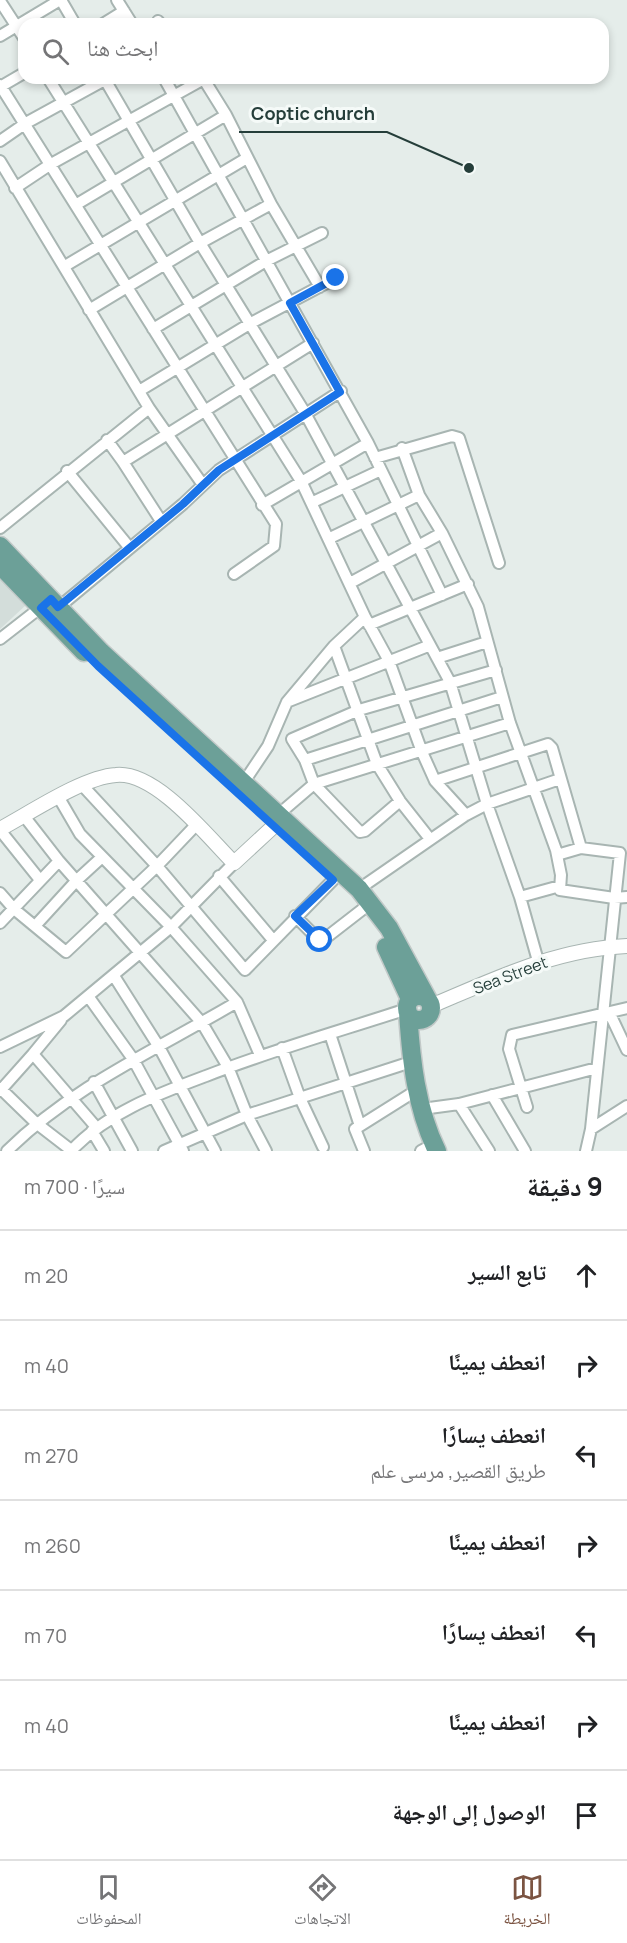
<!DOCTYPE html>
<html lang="ar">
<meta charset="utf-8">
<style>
:root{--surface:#fff;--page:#f6f6f6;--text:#202124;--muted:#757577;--line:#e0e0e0;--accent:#7b5442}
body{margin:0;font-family:Manrope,"Noto Naskh Arabic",sans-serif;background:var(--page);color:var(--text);direction:rtl}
.stop{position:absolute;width:18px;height:18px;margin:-14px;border:4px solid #1a73e8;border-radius:50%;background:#fff}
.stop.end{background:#1a73e8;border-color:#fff;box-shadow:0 2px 6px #0008}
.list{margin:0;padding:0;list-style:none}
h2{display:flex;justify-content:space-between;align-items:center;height:78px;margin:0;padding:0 24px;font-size:26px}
h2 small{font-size:20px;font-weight:400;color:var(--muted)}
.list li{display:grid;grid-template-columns:39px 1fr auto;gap:18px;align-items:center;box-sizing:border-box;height:90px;padding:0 24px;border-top:2px solid var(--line)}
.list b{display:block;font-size:22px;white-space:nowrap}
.list p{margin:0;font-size:20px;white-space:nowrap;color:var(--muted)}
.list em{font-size:20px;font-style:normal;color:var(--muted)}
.icon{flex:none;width:33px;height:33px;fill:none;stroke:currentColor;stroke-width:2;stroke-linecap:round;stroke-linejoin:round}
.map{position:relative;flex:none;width:627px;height:1151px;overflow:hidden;direction:ltr}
.search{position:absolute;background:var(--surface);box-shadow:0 3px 9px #0003;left:18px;right:18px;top:18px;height:66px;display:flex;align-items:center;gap:15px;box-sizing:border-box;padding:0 21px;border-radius:18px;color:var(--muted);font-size:22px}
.sheet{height:708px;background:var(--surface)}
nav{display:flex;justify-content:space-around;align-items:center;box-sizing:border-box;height:84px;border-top:2px solid var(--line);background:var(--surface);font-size:16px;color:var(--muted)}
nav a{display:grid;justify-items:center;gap:3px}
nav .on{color:var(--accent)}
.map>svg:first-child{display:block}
.built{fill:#d3ddda}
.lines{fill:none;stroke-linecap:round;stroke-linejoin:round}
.minor-casing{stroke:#a8b5b2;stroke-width:14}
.tertiary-casing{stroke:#a8b5b2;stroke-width:16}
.primary-casing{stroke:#c2c9c8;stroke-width:21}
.minor{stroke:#fff;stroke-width:10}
.tertiary{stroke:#fff;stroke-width:14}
.primary{stroke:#6ca098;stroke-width:18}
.route{stroke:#1a73e8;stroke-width:8}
.labels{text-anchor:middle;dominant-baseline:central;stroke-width:6;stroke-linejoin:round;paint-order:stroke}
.street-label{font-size:16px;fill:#253e3a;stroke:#f5faf8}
.leader{fill:none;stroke:#253e3a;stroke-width:2}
.callout-dot{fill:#253e3a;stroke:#f5faf8;stroke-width:2}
.callout-label{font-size:18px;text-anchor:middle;font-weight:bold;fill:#253e3a;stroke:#f5faf8;stroke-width:6;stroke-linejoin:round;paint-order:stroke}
</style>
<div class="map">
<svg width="627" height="1151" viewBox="0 0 627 1151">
<rect width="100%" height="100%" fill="#e5edea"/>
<path class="built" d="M0,577l26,28 -26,24z"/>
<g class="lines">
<defs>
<path id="minor" d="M61,0l14,24
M117,0l15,24
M0,1l24,37
M158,21l2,3
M103,24l21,-13
M0,36l60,-36
M48,78l253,403 64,136 -31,29 -47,56 -19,44 -24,36
M104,78l96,165 105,170 145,269 37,122 33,93 18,64
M164,78l204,365 74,152
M203,78l23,37 45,89 49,83
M0,85l276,439 -2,22 -40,28
M0,87l24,-14
M0,141l26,-18 82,-45
M0,161l149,247 54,77
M15,188l36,-24 153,-85
M77,204l149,-89
M65,266l182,-108
M89,310l111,-67 71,-39
M153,329l113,-68 56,-28
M139,391l112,-68 85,-45
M107,440l16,22
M402,448l17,47 23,38 36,74 32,116 46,127 5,25 -1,15 54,8 13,-1
M375,458l77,-22 7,2 40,125
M67,471l62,76
M313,502l68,-32
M262,505l106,-62
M161,521l-38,-59 190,-119
M0,528l149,-120
M330,538l89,-43
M350,583l92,-50
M59,607l124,-103 36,-34 122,-79
M365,617l24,44 33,91 13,29 113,-37 4,4 29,100
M369,625l99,-41
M0,639l45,-35
M334,646l43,118 23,37 30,38
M437,658l50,-16
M289,701l139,-55
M305,760l197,-63
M435,781l31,34
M82,785l75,81 88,104 88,-90
M59,798l21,36 91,93 66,75
M400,801l-35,30 -5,1 -46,-48 -9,-24 -13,-21 67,-29 137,-40
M279,814l35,-30 196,-61
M24,816l35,45 143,162 26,44 19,48 19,36
M0,830l40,50
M557,855l24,-7 39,5 -29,276 -5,22
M219,876l54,64
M359,889l107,-74 21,-11 73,-25
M0,893l14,16 52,43 91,-86 39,-41
M520,897l40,-11
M295,916l23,23 5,1 40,-31
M0,923l59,-62
M35,926l42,-46 24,-22
M114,976l45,71 56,104
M88,996l45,63 50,92
M610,1014l17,36
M330,1034l30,92
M0,1047l64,-31 107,-89 63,-64
M282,1048l18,50 23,49
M33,1054l28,-34
M94,1082l38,69
M0,1088l36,35 35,27
M0,1091l33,-37 63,73
M492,1095l33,56
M459,1104l30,47
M527,1107l-18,-58 3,-14 115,-27
M422,1109l37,-5 138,-36
M591,1129l36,-23
M92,1131l12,20
M7,1151c67,-66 151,-102 230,-149l23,53
M71,1151c35,-38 87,-57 135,-75 66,-26 134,-45 201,-67
M164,1151l83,-36 164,-53
M364,1151l-9,-22 62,-39
M421,1151l13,-7"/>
<path id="tertiary" d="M0,829c30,-16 83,-52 116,-54 40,-4 92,62 118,88l40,-37
M431,1006c64,-27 125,-57 196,-60"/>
<path id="primary" d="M0,546l101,106 258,237 30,39 39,72
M0,565l84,87
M386,947l24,52
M407 1008a12 12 0 1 1 24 0a12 12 0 1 1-24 0Z
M408,1012c3,47 8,96 29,139"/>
</defs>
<use href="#minor" class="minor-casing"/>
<use href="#tertiary" class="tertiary-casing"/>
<use href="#primary" class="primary-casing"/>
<use href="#minor" class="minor"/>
<use href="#tertiary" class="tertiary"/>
<use href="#primary" class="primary"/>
</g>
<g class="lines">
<path class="route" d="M320,940l-25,-24 38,-36 -235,-214 -57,-58 10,-9 7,8 125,-103 36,-34 121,-78 -50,-89 46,-25"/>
</g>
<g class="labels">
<g class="street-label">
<text transform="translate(510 975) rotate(-21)">Sea Street</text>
</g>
</g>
<path class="leader" d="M469 168L387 132H239"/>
<circle class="callout-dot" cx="469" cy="168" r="6"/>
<g class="callout-label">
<text x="313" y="120">Coptic church</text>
</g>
</svg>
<div class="stop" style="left:320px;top:940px"></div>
<div class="stop end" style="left:336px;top:278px"></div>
<div class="search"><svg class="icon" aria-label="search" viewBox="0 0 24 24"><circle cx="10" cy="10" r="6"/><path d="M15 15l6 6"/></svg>ابحث هنا</div>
</div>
<section class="sheet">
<h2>9 دقيقة<small>سيرًا · 700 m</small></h2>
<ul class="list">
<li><svg class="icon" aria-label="ahead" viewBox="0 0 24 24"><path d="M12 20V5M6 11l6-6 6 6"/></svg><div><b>تابع السير</b></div><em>20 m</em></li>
<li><svg class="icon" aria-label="right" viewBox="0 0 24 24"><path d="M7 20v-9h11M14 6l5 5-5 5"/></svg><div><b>انعطف يمينًا</b></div><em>40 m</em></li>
<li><svg class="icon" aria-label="left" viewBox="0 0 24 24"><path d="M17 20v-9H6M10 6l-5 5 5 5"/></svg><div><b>انعطف يسارًا</b><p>طريق القصير, مرسى علم</p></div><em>270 m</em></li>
<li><svg class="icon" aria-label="right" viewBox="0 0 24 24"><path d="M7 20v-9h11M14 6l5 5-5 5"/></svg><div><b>انعطف يمينًا</b></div><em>260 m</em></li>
<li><svg class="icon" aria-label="left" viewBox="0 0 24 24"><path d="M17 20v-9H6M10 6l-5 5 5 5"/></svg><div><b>انعطف يسارًا</b></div><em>70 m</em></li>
<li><svg class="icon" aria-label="right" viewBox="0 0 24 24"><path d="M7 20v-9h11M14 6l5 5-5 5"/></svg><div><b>انعطف يمينًا</b></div><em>40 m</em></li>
<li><svg class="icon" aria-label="arrive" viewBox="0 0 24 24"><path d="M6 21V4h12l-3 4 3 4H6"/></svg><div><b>الوصول إلى الوجهة</b></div></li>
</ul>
</section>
<nav>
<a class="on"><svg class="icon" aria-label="map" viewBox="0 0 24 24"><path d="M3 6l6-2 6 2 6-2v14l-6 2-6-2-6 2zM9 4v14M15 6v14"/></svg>الخريطة</a>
<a><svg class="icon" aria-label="directions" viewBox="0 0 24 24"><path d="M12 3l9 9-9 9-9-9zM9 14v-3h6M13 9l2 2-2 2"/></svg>الاتجاهات</a>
<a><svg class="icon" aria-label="saved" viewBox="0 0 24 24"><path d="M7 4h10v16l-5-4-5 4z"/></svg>المحفوظات</a>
</nav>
